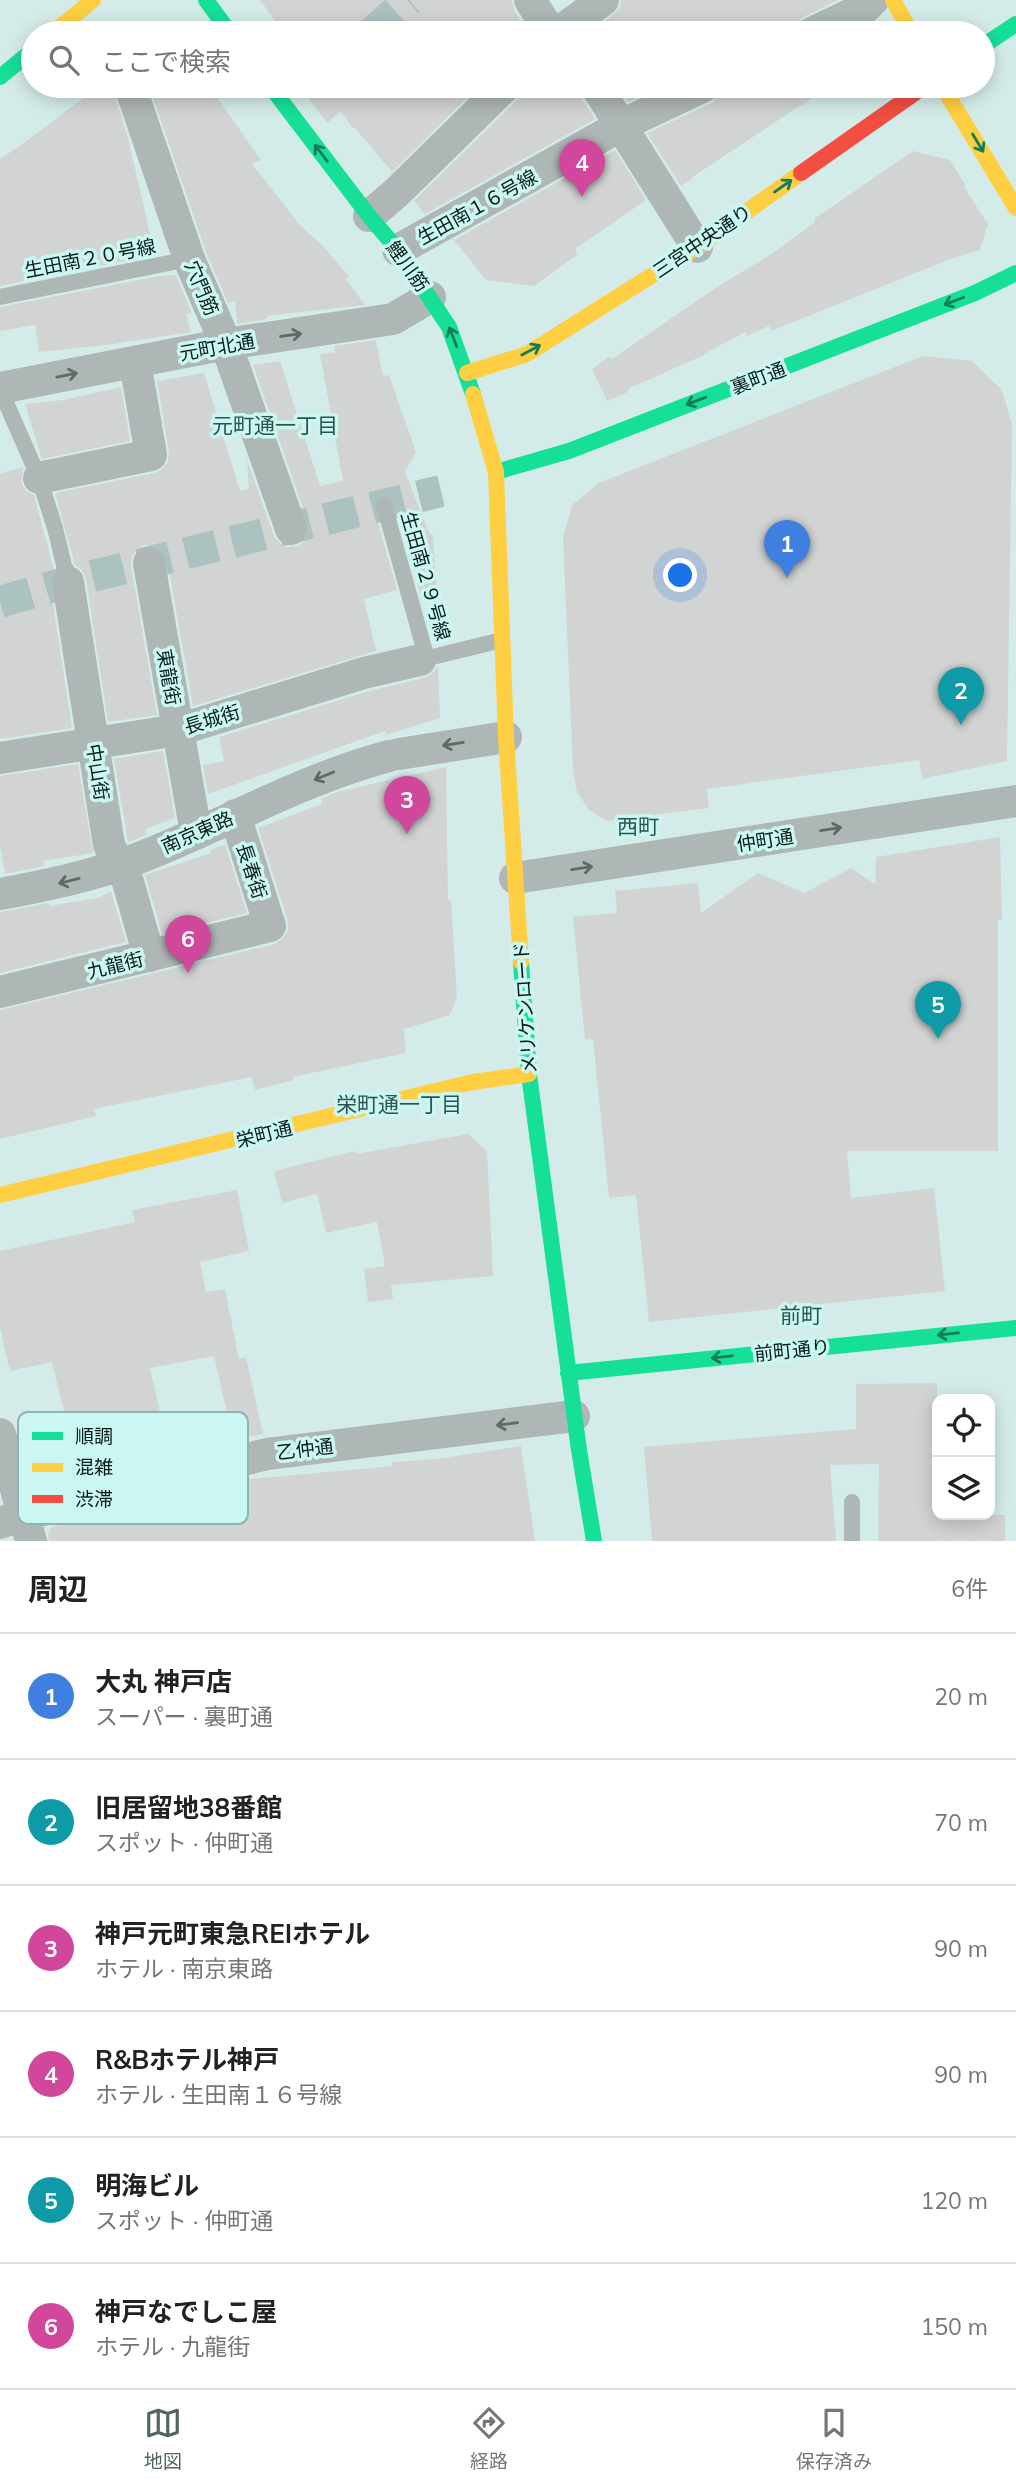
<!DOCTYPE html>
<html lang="ja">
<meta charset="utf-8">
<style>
:root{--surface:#fff;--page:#f6f6f6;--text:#222;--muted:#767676;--line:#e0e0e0;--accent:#516562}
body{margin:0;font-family:Mulish,"Noto Sans JP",sans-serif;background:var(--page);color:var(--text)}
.controls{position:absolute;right:21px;bottom:21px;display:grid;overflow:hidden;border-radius:14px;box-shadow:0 4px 18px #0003}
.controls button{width:63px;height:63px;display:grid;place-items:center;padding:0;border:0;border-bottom:2px solid var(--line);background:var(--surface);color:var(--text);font:35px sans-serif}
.you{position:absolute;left:681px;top:576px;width:24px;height:24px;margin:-18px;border:5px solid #fff;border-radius:50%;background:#1a73e8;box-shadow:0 0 0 10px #1a73e833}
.badge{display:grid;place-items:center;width:46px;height:46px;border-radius:50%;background:var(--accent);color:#fff;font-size:23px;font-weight:700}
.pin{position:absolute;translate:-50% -58px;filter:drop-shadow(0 2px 4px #0008)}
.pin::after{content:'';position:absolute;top:37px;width:24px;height:21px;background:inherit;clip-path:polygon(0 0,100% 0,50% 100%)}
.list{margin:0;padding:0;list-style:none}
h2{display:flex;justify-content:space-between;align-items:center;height:91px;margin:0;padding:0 28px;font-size:30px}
h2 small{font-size:23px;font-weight:400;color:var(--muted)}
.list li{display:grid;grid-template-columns:46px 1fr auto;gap:21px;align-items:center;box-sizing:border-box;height:126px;padding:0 28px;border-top:2px solid var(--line)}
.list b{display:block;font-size:26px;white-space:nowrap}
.list p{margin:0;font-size:23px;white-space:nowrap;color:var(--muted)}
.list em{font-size:23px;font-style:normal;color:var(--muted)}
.icon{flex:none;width:38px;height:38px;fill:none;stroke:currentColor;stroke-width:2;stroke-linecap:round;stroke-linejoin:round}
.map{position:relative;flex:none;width:1016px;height:1541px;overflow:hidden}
.search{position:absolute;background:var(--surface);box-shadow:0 4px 18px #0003;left:21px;right:21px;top:21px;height:77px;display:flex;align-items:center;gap:18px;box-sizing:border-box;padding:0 24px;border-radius:38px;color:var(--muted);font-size:26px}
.sheet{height:847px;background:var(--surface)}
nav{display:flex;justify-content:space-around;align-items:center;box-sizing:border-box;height:98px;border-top:2px solid var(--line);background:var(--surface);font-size:19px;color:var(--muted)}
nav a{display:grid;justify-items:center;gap:4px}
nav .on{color:var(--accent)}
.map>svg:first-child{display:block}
.building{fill:#d1d4d3}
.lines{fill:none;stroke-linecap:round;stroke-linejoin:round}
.street-tunnel{stroke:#acc2c0;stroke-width:32;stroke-dasharray:32 16;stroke-linecap:butt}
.lane{stroke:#aeb7b6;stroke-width:16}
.street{stroke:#aeb7b6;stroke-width:32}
.fast{stroke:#16e098;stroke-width:16}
.slow{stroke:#ffcf43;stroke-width:16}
.jam{stroke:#f24e42;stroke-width:16}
.oneway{stroke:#107e59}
.oneway2{stroke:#5c6a68}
.labels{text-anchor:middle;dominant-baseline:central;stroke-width:7;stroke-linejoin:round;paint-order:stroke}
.street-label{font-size:19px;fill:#0a1c1a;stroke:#caf7f1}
.neighbourhood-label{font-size:21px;fill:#2b544f;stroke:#caf7f1}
.key{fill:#caf7f1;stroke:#90b5b0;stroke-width:2}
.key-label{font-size:19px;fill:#0a1c1a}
</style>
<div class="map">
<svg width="1016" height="1541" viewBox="0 0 1016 1541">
<rect width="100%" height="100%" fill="#d4ece9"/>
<path class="building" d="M260,0h252l2,10 15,23h-245z
M621,0h217l-35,17 -6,6 -3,10h-205l25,-19 5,-6z
M99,86h13l16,52 27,117 -155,31v-127l21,-14z
M149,86h60l52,74 -9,4 48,61 24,22 26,31h-5l20,27 -99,11 1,3 -30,5 -2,-23 -7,2 -22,-51z
M299,86h180l-87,86 -38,-45 -1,2 -12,-18 -14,12z
M523,86h55l2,10 15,23 -170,95 -11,-13 104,-102z
M618,86h44l-34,16z
M722,86h108l-139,92 1,1 -11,7 -34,-53 65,-30 7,-7z
M615,150l31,50 -71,49 3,5 -44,32 -48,-6 -32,-40z
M913,151l37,9 16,26 -2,1 24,37 -8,26 -27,8 -182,73 -2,-5 -22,10 -2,-4 -41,22v1l-74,33 -4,5 -19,8 -15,-32 17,-12 3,2 105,-72 56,-34 42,-31 -1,-3z
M176,275l16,38 -6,1 5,18 -84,13 -68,7 -4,-27 -35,6v-24l159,-31z
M376,340l7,36 6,-1 27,77 -11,20 24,61 4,3 4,61 -15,3 -28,-98 -7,-7h-6l-7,7v6l23,82 -33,9 12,52 -183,55 -26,-146 -4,-8 -7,-6 -11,-1 -8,4 -5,7 -1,10 26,149 -49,7 -22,-143 -4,-9 -7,-5 -20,-72 100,-20 7,-4 6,-7 1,-10 -12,-71 47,-8 36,118 9,-2 -2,-29 27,76 6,7 7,4 11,-1 7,-6 4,-7 -1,-10 -55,-158 27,-4 40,125 23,-5 -23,-127 15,-2 -1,-6z
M923,356l49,5 30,29 10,35 -5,336 -85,18 -3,-19 -212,29 2,19 -102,13 -18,-11 -12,-18 -4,-22 -10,-232 9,-33 27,-22z
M121,387l9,54 -88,18 -17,-55 38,-4z
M23,467l-2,15 5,9 8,4 20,75 -3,6 -1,9 22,143 -72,11v-265z
M438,666l2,52 -54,17 -1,-4 -177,63 -5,-29 21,-4 -5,-24 150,-46 55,-13 8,-4z
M163,751l12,67 -30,11 1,6 -18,7 -14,-83z
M78,764l15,89 -50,8 1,5 -39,8 -5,-27v-71z
M446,767l2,134 3,-1 6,97 -7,18 -46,14 2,24 -113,24 1,3 -39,10 -3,-13 -158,32 2,7 -96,23v-129l275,-66 8,-6 5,-8v-9l-30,-93 64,-24 -1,-5 16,-7z
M1000,837l2,83h-4v231h-151l4,47 83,-10 11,103 -296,31 -13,-127 -27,3 -16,-159 -8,1 -12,-123 44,-4 -2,-22 83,-8 3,30 57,-40 46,20 47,-25 24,16 1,-27z
M225,844l22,69 -85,21 -17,-59 66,-22 -1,-3z
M111,891l15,51 -126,31v-61l50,-9v3l48,-8z
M468,1134l19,17 6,125 -102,9 2,14 -25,3 -4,-33 21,-3 -8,-44 -51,11 -9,-39 -35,9 -8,-32 81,-20 1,3z
M237,1190l12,61 -49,11 6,30 19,-3 14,70 7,-2 17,77 -30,6 -19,-84 -64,12 18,80 -87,22 2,11 -42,11 -5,-3 -15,-66 43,-11 -12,-50 -42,9 -10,-43v-77l135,-29 -3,-12z
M937,1383v132h68v26h-127l1,-77 -49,1 6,76h-184l-8,-94 212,-18v-45z
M521,1446l14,95h-486l-1,-7 4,-7 65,-16 2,10 62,-15 -2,-11 61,-15 152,-14v-4l44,-3z"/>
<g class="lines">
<path class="street-tunnel" d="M372,33l37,-33
M0,602l68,-20 373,-91"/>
<path class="lane" d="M0,297l189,-38
M0,389l39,89 16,50 13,54
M384,505l43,154
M420,660l82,-20
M852,1502v39"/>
<path class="street" d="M530,0l17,27 14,6
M558,33l45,-33
M812,33l54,-26 7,-7
M130,86l59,173 37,85 65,185
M596,86l101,161
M369,216l27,-23 109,-107
M398,250l224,-125 82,-39
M0,388l226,-44 167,-25 37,-22
M39,478l112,-23 -16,-93
M149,563l47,270
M68,582l41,263 19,37 21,74
M399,754l107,-17
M0,758l178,-28 186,-57 56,-13
M515,878l501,-77
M0,894c48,-9 93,-18 139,-36 85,-33 160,-78 250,-102
M0,992l270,-66 -35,-111
M0,1434l31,107
M0,1523l23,-8 244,-61 307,-38"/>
<path class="fast" d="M206,0l24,33
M983,46l33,-22
M0,77l33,-27
M270,86l99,130 29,34 51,77 24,67
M496,472l73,-21 406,-158 41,-20
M521,962l8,112 50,376 15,91
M568,1373l448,-45"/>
<path class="slow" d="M893,0l18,33
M53,33l40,-33
M942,86l74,122
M467,373l60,-19 170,-107 104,-74
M473,394l23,78 10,265 15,225
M0,1195l473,-113 56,-8"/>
<path class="jam" d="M801,173l124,-87"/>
</g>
<defs><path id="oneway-shaft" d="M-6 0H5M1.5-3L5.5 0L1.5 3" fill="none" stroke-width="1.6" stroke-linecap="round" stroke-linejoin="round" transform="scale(1.75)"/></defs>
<g class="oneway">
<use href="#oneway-shaft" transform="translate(978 143) rotate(59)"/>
<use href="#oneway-shaft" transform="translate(321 153) rotate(-127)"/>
<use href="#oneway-shaft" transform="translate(783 186) rotate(-35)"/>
<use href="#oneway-shaft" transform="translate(954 301) rotate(159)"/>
<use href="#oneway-shaft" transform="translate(453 337) rotate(-111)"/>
<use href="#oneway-shaft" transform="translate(531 350) rotate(-28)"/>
<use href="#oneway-shaft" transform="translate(696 401) rotate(159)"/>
<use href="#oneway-shaft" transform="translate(948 1334) rotate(174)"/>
<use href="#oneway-shaft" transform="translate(722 1357) rotate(174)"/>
</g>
<g class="oneway2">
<use href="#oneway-shaft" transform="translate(291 335) rotate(-8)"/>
<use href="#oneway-shaft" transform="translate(67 375) rotate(-11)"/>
<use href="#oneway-shaft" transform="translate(453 744) rotate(171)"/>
<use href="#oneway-shaft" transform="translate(324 776) rotate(158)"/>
<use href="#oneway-shaft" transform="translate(831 829) rotate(-9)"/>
<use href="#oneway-shaft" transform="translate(582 868) rotate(-9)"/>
<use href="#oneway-shaft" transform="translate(69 881) rotate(166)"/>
<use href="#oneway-shaft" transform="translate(507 1424) rotate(173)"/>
</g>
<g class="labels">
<g class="street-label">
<text transform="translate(477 207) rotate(-29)">生田南１６号線</text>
<text transform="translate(702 241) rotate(-34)">三宮中央通り</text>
<text transform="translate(90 258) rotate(-11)">生田南２０号線</text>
<text transform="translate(408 266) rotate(54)">鯉川筋</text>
<text transform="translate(202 288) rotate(67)">穴門筋</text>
<text transform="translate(217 347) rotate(-10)">元町北通</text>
<text transform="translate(758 378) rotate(-21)">裏町通</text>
<text transform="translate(426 576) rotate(74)">生田南２９号線</text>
<text transform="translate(169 677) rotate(80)">東龍街</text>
<text transform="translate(212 719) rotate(-17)">長城街</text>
<text transform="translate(98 772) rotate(81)">中山街</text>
<text transform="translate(197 832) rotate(-24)">南京東路</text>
<text transform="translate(765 840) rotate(-9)">仲町通</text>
<text transform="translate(252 871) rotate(72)">長春街</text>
<text transform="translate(115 965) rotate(-14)">九龍街</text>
<text transform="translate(525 1008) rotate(-94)">メリケンロード</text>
<text transform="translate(264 1134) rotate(-14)">栄町通</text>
<text transform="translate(792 1350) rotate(-6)">前町通り</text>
<text transform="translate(305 1449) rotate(-7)">乙仲通</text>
</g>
<g class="neighbourhood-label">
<text x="275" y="425">元町通一丁目</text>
<text x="638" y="826">西町</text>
<text x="399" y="1104">栄町通一丁目</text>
<text x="801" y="1315">前町</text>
</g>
</g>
<rect x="18" y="1412" width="230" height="112" rx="10" class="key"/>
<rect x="32" y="1432" width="31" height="8" fill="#16e098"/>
<rect x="32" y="1463" width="31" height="9" fill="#ffcf43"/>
<rect x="32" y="1495" width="31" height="8" fill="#f24e42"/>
<g class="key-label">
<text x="75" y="1443">順調</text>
<text x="75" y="1474">混雑</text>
<text x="75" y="1506">渋滞</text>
</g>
</svg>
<div class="controls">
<button><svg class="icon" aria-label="locate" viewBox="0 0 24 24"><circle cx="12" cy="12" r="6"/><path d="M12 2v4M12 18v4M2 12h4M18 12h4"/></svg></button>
<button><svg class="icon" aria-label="layers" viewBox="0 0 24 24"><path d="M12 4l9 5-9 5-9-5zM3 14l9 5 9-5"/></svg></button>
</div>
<div class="you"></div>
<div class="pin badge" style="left:787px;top:578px;background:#3f7fe0">1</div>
<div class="pin badge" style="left:961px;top:725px;background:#0f9aa8">2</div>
<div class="pin badge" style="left:407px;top:834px;background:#d1479c">3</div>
<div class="pin badge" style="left:582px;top:197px;background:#d1479c">4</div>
<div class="pin badge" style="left:938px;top:1039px;background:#0f9aa8">5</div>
<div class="pin badge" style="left:188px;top:973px;background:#d1479c">6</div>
<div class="search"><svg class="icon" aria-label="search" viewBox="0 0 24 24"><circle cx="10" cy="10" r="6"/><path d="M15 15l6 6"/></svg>ここで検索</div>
</div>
<section class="sheet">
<h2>周辺<small>6件</small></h2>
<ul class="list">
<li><span class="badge" style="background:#3f7fe0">1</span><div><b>大丸 神戸店</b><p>スーパー · 裏町通</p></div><em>20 m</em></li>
<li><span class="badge" style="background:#0f9aa8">2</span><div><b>旧居留地38番館</b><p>スポット · 仲町通</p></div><em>70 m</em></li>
<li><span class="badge" style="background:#d1479c">3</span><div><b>神戸元町東急REIホテル</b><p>ホテル · 南京東路</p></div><em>90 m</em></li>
<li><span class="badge" style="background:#d1479c">4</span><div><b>R&amp;Bホテル神戸</b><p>ホテル · 生田南１６号線</p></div><em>90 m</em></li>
<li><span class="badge" style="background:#0f9aa8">5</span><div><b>明海ビル</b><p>スポット · 仲町通</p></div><em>120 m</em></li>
<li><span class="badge" style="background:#d1479c">6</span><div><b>神戸なでしこ屋</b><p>ホテル · 九龍街</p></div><em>150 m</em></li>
</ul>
</section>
<nav>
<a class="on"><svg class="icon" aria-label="map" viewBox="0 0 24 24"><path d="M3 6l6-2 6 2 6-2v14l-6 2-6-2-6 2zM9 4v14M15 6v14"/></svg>地図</a>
<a><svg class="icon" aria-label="directions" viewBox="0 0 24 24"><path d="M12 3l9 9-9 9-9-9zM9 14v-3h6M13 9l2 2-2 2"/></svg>経路</a>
<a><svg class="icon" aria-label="saved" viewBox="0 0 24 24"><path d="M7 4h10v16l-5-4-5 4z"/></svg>保存済み</a>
</nav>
